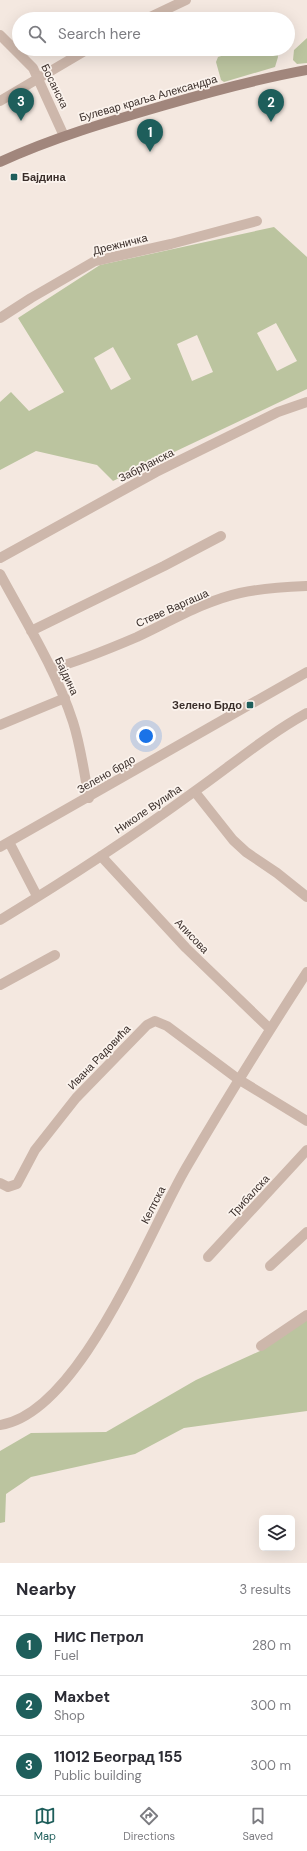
<!DOCTYPE html>
<meta charset="utf-8">
<style>
:root{--surface:#fff;--page:#f2f2f3;--text:#2b2b33;--muted:#7c7c81;--line:#e1e1e2;--accent:#1e5e5b}
body{margin:0;font-family:"DM Sans",sans-serif;background:var(--page);color:var(--text)}
.controls{position:absolute;right:12px;bottom:12px;display:grid;overflow:hidden;border-radius:6px;box-shadow:0 4px 16px #0002}
.controls button{width:36px;height:36px;display:grid;place-items:center;padding:0;border:0;border-bottom:1px solid var(--line);background:var(--surface);color:var(--text);font:20px sans-serif}
.you{position:absolute;left:146px;top:736px;width:14px;height:14px;margin:-10px;border:3px solid #fff;border-radius:50%;background:#1a73e8;box-shadow:0 0 0 6px #1a73e833}
.badge{display:grid;place-items:center;width:26px;height:26px;border-radius:50%;background:var(--accent);color:#fff;font-size:13px;font-weight:700}
.pin{position:absolute;translate:-50% -33px;filter:drop-shadow(0 1px 2px #0008)}
.pin::after{content:'';position:absolute;top:21px;width:14px;height:12px;background:inherit;clip-path:polygon(0 0,100% 0,50% 100%)}
.list{margin:0;padding:0;list-style:none}
h2{display:flex;justify-content:space-between;align-items:center;height:52px;margin:0;padding:0 16px;font-size:17px}
h2 small{font-size:13px;font-weight:400;color:var(--muted)}
.list li{display:grid;grid-template-columns:26px 1fr auto;gap:12px;align-items:center;box-sizing:border-box;height:60px;padding:0 16px;border-top:1px solid var(--line)}
.list b{display:block;font-size:15px;white-space:nowrap}
.list p{margin:0;font-size:13px;white-space:nowrap;color:var(--muted)}
.list em{font-size:13px;font-style:normal;color:var(--muted)}
.icon{flex:none;width:22px;height:22px;fill:none;stroke:currentColor;stroke-width:2;stroke-linecap:round;stroke-linejoin:round}
.map{position:relative;flex:none;width:307px;height:1563px;overflow:hidden}
.search{position:absolute;background:var(--surface);box-shadow:0 4px 16px #0002;left:12px;right:12px;top:12px;height:44px;display:flex;align-items:center;gap:10px;box-sizing:border-box;padding:0 14px;border-radius:22px;color:var(--muted);font-size:15px}
.sheet{height:232px;background:var(--surface)}
nav{display:flex;justify-content:space-around;align-items:center;box-sizing:border-box;height:56px;border-top:1px solid var(--line);background:var(--surface);font-size:11px;color:var(--muted)}
nav a{display:grid;justify-items:center;gap:2px}
nav .on{color:var(--accent)}
.map>svg:first-child{display:block}
.green{fill:#bbc49f;fill-rule:evenodd}
.lines{fill:none;stroke-linecap:round;stroke-linejoin:round}
.street{stroke:#cdb7ab;stroke-width:10}
.secondary{stroke:#a1867c;stroke-width:10}
.poi-dot{fill:#1e5e5b;stroke:#fbf3ed;stroke-width:1.5}
.labels{text-anchor:middle;dominant-baseline:central;stroke-width:3.5;stroke-linejoin:round;paint-order:stroke}
.street-label{font-size:11px;fill:#3a2e2a;stroke:#fbf3ed}
.poi-label{font-size:11px;font-weight:bold;fill:#3a2e2a;stroke:#fbf3ed;text-anchor:start}
</style>
<div class="map">
<svg width="307" height="1563" viewBox="0 0 307 1563">
<rect width="100%" height="100%" fill="#f4e8e0"/>
<path class="green" d="M307,38v25l-10,1 -4,-4 1,-10z
M244,49h33l1,8 -3,10 -51,15 -3,-2 -5,-18 2,-5z
M274,227l33,30v132l-194,92 -16,-16 -61,-14 -36,19v-68l11,-10 18,19 35,-19 -46,-74 82,-53zM276,323l21,38 -20,10 -20,-38zM197,335l16,37 -21,9 -15,-37zM113,347l18,32 -20,11 -17,-32z
M307,1318v93l-123,17 -49,26 -104,23 -25,17 -1,28 -5,1v-72l31,-18 75,-1 90,-52 64,-29z"/>
<g class="lines">
<path class="street" d="M146,19l40,-19
M0,35l33,33 31,68
M0,101l88,-52
M0,318l31,-20 64,-37 76,-17 86,-23
M0,558l156,-86 122,-60 29,-10
M0,574c26,48 56,96 73,148 8,25 11,51 16,76
M31,631l133,-65 57,-30
M51,669c29,-8 58,-20 86,-32 34,-16 67,-36 103,-44 22,-5 45,-6 67,-7
M0,725l65,-27
M195,792l38,48 13,12 31,21 30,24
M9,842l28,54
M0,847l307,-175
M101,856l85,92 84,81
M0,920c66,-40 132,-83 195,-129 37,-26 72,-56 112,-78
M0,985l55,-30
M0,1183l8,4 9,-3 18,-34 41,-52 71,-73 8,-4 12,5 71,53 69,42
M208,1257l99,-107
M270,1266l37,-34
M261,1346l46,-31
M0,1425c80,-12 148,-192 186,-257 39,-67 79,-131 121,-196"/>
<path class="secondary" d="M0,162c52,-24 107,-40 162,-56 47,-14 96,-27 145,-36"/>
</g>
<g class="poi-dot">
<rect x="10" y="173" width="8" height="8" rx="2"/>
<rect x="246" y="701" width="8" height="8" rx="2"/>
</g>
<g class="labels">
<g class="street-label">
<text transform="translate(55 86) rotate(64)">Босанска</text>
<text transform="translate(148 98) rotate(-16)">Булевар краља Александра</text>
<text transform="translate(120 244) rotate(-14)">Дрежничка</text>
<text transform="translate(146 465) rotate(-27)">Забрђанска</text>
<text transform="translate(172 608) rotate(-24)">Стеве Варгаша</text>
<text transform="translate(67 676) rotate(65)">Бајдина</text>
<text transform="translate(106 774) rotate(-30)">Зелено брдо</text>
<text transform="translate(148 809) rotate(-34)">Николе Вулића</text>
<text transform="translate(192 936) rotate(46)">Аписова</text>
<text transform="translate(99 1057) rotate(-46)">Ивана Радовића</text>
<text transform="translate(249 1196) rotate(-47)">Трибалска</text>
<text transform="translate(153 1205) rotate(-63)">Келтска</text>
</g>
<g class="poi-label">
<text x="22" y="177">Бајдина</text>
<text x="242" y="705" text-anchor="end">Зелено Брдо</text>
</g>
</g>
</svg>
<div class="controls">
<button><svg class="icon" aria-label="layers" viewBox="0 0 24 24"><path d="M12 4l9 5-9 5-9-5zM3 14l9 5 9-5"/></svg></button>
</div>
<div class="you"></div>
<div class="pin badge" style="left:150px;top:152px">1</div>
<div class="pin badge" style="left:271px;top:122px">2</div>
<div class="pin badge" style="left:21px;top:121px">3</div>
<div class="search"><svg class="icon" aria-label="search" viewBox="0 0 24 24"><circle cx="10" cy="10" r="6"/><path d="M15 15l6 6"/></svg>Search here</div>
</div>
<section class="sheet">
<h2>Nearby<small>3 results</small></h2>
<ul class="list">
<li><span class="badge">1</span><div><b>НИС Петрол</b><p>Fuel</p></div><em>280 m</em></li>
<li><span class="badge">2</span><div><b>Maxbet</b><p>Shop</p></div><em>300 m</em></li>
<li><span class="badge">3</span><div><b>11012 Београд 155</b><p>Public building</p></div><em>300 m</em></li>
</ul>
</section>
<nav>
<a class="on"><svg class="icon" aria-label="map" viewBox="0 0 24 24"><path d="M3 6l6-2 6 2 6-2v14l-6 2-6-2-6 2zM9 4v14M15 6v14"/></svg>Map</a>
<a><svg class="icon" aria-label="directions" viewBox="0 0 24 24"><path d="M12 3l9 9-9 9-9-9zM9 14v-3h6M13 9l2 2-2 2"/></svg>Directions</a>
<a><svg class="icon" aria-label="saved" viewBox="0 0 24 24"><path d="M7 4h10v16l-5-4-5 4z"/></svg>Saved</a>
</nav>
